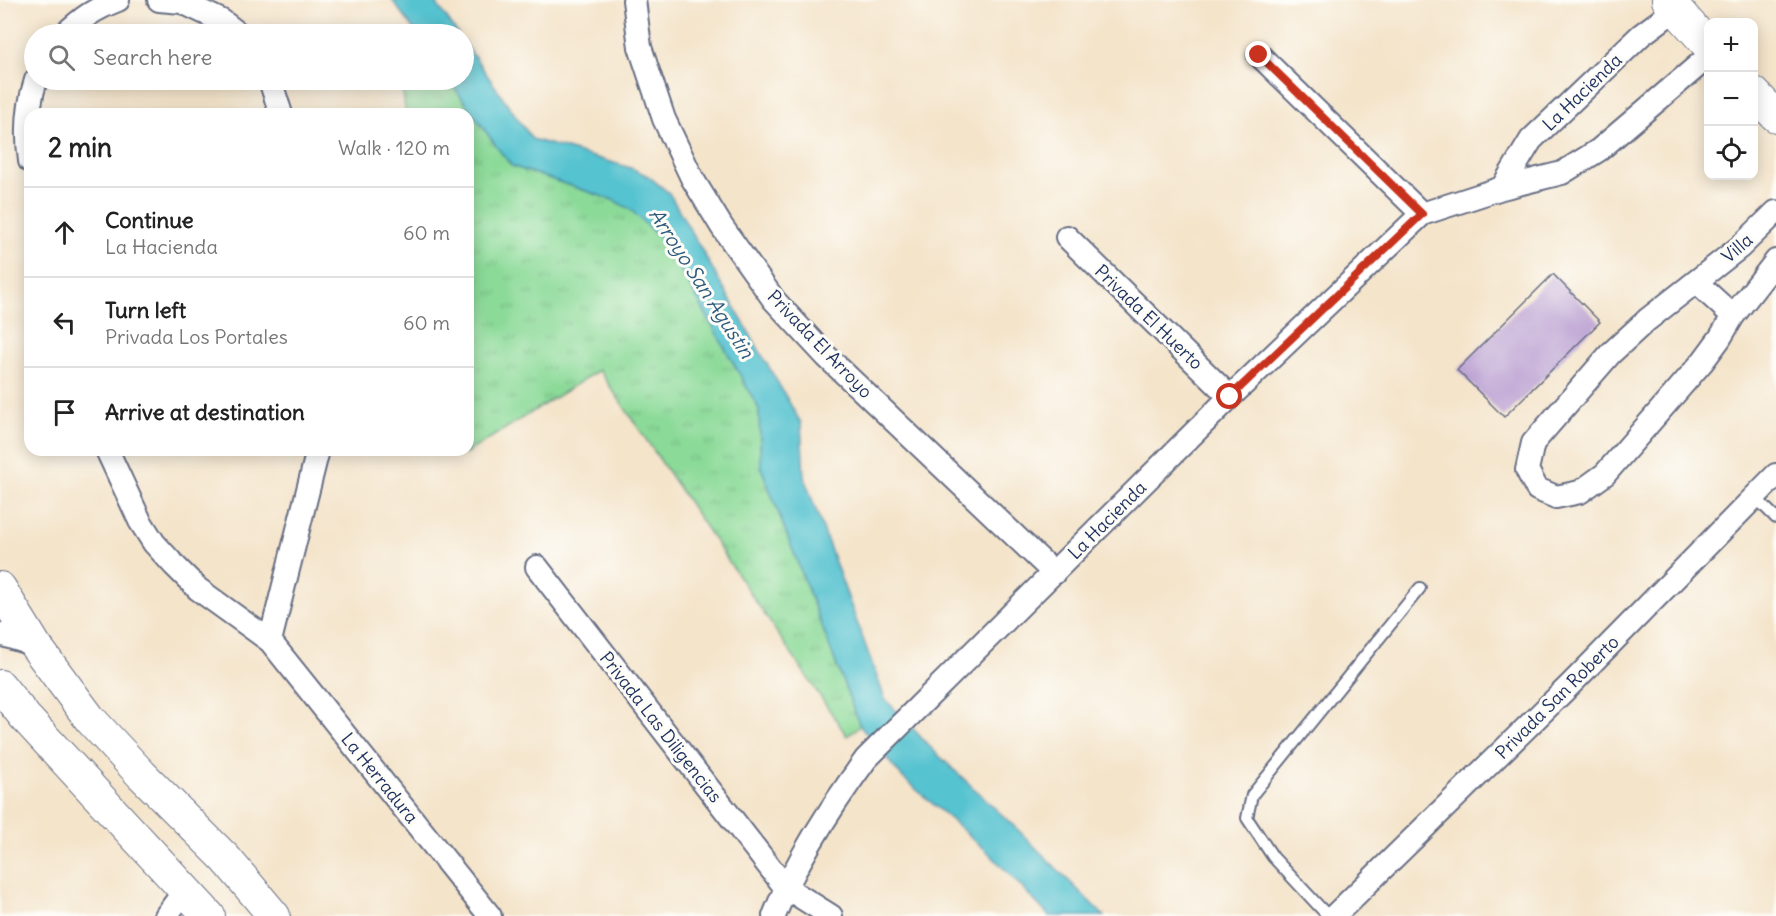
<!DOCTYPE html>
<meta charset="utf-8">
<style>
:root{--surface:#fff;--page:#f2f2f2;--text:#222;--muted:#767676;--line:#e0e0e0}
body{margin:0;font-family:Delius,sans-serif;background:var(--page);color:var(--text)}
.controls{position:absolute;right:18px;top:18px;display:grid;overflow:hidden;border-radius:12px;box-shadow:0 3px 15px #0003}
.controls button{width:54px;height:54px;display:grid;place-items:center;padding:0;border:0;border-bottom:2px solid var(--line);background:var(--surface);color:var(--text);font:30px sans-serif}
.stop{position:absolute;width:18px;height:18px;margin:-14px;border:4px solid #c8321e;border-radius:50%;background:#fff}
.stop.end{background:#c8321e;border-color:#fff;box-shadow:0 2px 6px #0008}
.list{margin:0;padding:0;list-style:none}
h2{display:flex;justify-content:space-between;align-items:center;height:78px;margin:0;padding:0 24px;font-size:26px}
h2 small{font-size:20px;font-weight:400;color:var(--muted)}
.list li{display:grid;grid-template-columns:39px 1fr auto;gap:18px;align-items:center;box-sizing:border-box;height:90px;padding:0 24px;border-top:2px solid var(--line)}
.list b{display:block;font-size:22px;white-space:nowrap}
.list p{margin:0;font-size:20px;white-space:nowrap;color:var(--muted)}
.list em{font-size:20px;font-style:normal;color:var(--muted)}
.icon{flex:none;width:33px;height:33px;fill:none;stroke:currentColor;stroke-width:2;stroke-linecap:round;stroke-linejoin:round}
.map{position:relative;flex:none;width:1776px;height:916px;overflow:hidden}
.search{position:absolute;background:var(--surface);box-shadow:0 3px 15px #0003;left:24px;top:24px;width:450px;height:66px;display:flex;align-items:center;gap:15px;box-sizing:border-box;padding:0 21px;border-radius:33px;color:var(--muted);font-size:22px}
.panel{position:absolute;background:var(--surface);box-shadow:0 3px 15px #0003;left:24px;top:108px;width:450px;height:348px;border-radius:18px}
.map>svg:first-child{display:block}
.park{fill:url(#park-tufts);stroke:#53847b;stroke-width:1.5}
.water{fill:#57c3d0;stroke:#397997;stroke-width:1.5}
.building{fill:#bca2d3}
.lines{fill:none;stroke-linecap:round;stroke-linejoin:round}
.service-casing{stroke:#676e84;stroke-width:14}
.minor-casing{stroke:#676e84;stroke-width:26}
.secondary-casing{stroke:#676e84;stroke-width:34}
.service{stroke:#fff;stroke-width:10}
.minor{stroke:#fff;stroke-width:22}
.secondary{stroke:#fff;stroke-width:32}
.route{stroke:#c8321e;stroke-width:8}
.labels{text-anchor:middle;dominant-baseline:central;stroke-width:6;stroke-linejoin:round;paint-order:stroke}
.street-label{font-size:18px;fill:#1b2f5e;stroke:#fdfcf7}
.water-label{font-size:20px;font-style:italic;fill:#2d5b80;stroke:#fdfcf7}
</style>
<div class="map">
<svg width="1776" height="916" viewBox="0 0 1776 916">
<defs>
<pattern id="park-tufts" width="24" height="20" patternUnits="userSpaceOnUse" patternTransform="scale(1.5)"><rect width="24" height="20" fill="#8bda98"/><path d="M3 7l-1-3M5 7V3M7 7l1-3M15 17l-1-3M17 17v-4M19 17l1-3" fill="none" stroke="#77bb85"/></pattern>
</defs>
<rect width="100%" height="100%" fill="#fdfcf7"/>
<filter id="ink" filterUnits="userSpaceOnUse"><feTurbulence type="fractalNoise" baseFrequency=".0167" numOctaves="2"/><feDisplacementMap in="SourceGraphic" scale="12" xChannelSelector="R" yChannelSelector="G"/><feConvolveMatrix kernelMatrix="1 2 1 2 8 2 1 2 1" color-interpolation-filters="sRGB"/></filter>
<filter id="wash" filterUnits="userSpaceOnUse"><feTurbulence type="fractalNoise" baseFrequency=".008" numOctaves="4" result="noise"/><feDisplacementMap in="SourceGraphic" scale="24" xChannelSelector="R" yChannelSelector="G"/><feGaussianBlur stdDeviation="1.35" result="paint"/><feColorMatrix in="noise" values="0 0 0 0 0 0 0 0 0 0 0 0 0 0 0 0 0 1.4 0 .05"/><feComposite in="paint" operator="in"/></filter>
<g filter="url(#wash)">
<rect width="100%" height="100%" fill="#f4e4ca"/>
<path class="park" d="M401,80h48l50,70 13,16 101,34 18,9 36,36 92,164 2,58 99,259 -13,10 -248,-366 -134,84 -2,-4h5v-336h-62z"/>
<path class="water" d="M392,0h42l24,34h-41z
M464,42l68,97 99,29 17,8 21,17 132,230 3,54 81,222 48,51 84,79 87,87h-55l-60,-63 -87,-76 -42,-51 -99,-259 -2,-58 -92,-164 -37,-36 -17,-9 -101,-34 -13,-16 -50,-70h15z"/>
<g id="blocks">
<path class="building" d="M1553,274l47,48 -96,95 -47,-47z"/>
</g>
</g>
<g filter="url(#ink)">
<use href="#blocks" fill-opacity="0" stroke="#676e84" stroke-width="1.5"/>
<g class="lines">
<defs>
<path id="service" d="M1755,497l21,21
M1328,916l-55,-59 -26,-39 5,-23 168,-207"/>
<path id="minor" d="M159,0l23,2 40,19 17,13
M634,0l6,47 24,72 28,59 30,49 52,73 52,56 228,217
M65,34c18,-17 30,-25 53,-34
M1259,55l163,159
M270,80l11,34
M30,161c-4,-28 -3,-54 6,-81
M1502,188l29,-48 110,-105 35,-26
M1776,212l-36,35 -93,73 -37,34 -77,89 -6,27 10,19 19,8 24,-5 25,-18 98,-113 17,-23 13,-22 43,-55
M1067,237l163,160
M1696,282l37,34
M107,450l33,71 14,22 20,22 24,24 72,52 220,275
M537,567l248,320 46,29
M0,634l35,11
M270,641l48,-191
M166,916l19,-26
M774,916c22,-56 57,-109 92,-157l364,-362 192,-183 80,-26 60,-15 37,-23 109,-93
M1334,916l237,-232 205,-209"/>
<path id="secondary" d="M1668,0l40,45
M1754,93l22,23
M0,588l35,57 55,74 51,55 85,85 48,57
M0,686l25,31 184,199"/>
</defs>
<use href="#service" class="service-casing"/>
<use href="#minor" class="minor-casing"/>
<use href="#secondary" class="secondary-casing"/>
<use href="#service" class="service"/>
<use href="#minor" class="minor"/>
<use href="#secondary" class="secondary"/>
</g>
</g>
<g class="lines" filter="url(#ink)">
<path class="route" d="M1230,397l192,-183 -163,-159"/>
</g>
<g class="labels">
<g class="street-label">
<text transform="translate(1582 92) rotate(-44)">La Hacienda</text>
<text transform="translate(1737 248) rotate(-41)">Villa</text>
<text transform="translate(1149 317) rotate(44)">Privada El Huerto</text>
<text transform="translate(820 344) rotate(46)">Privada El Arroyo</text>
<text transform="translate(1107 520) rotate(-45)">La Hacienda</text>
<text transform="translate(1557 697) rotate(-45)">Privada San Roberto</text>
<text transform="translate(661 727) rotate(52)">Privada Las Diligencias</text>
<text transform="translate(380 778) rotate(51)">La Herradura</text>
</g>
<g class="water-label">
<text transform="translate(702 283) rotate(57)">Arroyo San Agustin</text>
</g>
</g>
</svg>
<div class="controls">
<button>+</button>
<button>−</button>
<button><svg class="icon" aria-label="locate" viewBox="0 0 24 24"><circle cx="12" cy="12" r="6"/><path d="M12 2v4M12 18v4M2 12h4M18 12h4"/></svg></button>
</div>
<div class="stop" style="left:1230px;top:397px"></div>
<div class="stop end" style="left:1259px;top:55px"></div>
<div class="search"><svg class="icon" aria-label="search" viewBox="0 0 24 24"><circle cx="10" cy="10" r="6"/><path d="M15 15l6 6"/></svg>Search here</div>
<section class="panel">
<h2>2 min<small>Walk · 120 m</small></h2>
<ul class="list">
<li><svg class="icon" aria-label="ahead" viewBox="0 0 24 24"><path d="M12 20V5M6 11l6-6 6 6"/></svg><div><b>Continue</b><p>La Hacienda</p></div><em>60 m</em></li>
<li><svg class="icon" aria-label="left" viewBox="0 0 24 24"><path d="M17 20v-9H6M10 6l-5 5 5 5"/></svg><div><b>Turn left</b><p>Privada Los Portales</p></div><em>60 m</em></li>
<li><svg class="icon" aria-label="arrive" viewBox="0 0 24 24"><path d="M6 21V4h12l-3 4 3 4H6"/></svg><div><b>Arrive at destination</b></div></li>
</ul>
</section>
</div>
